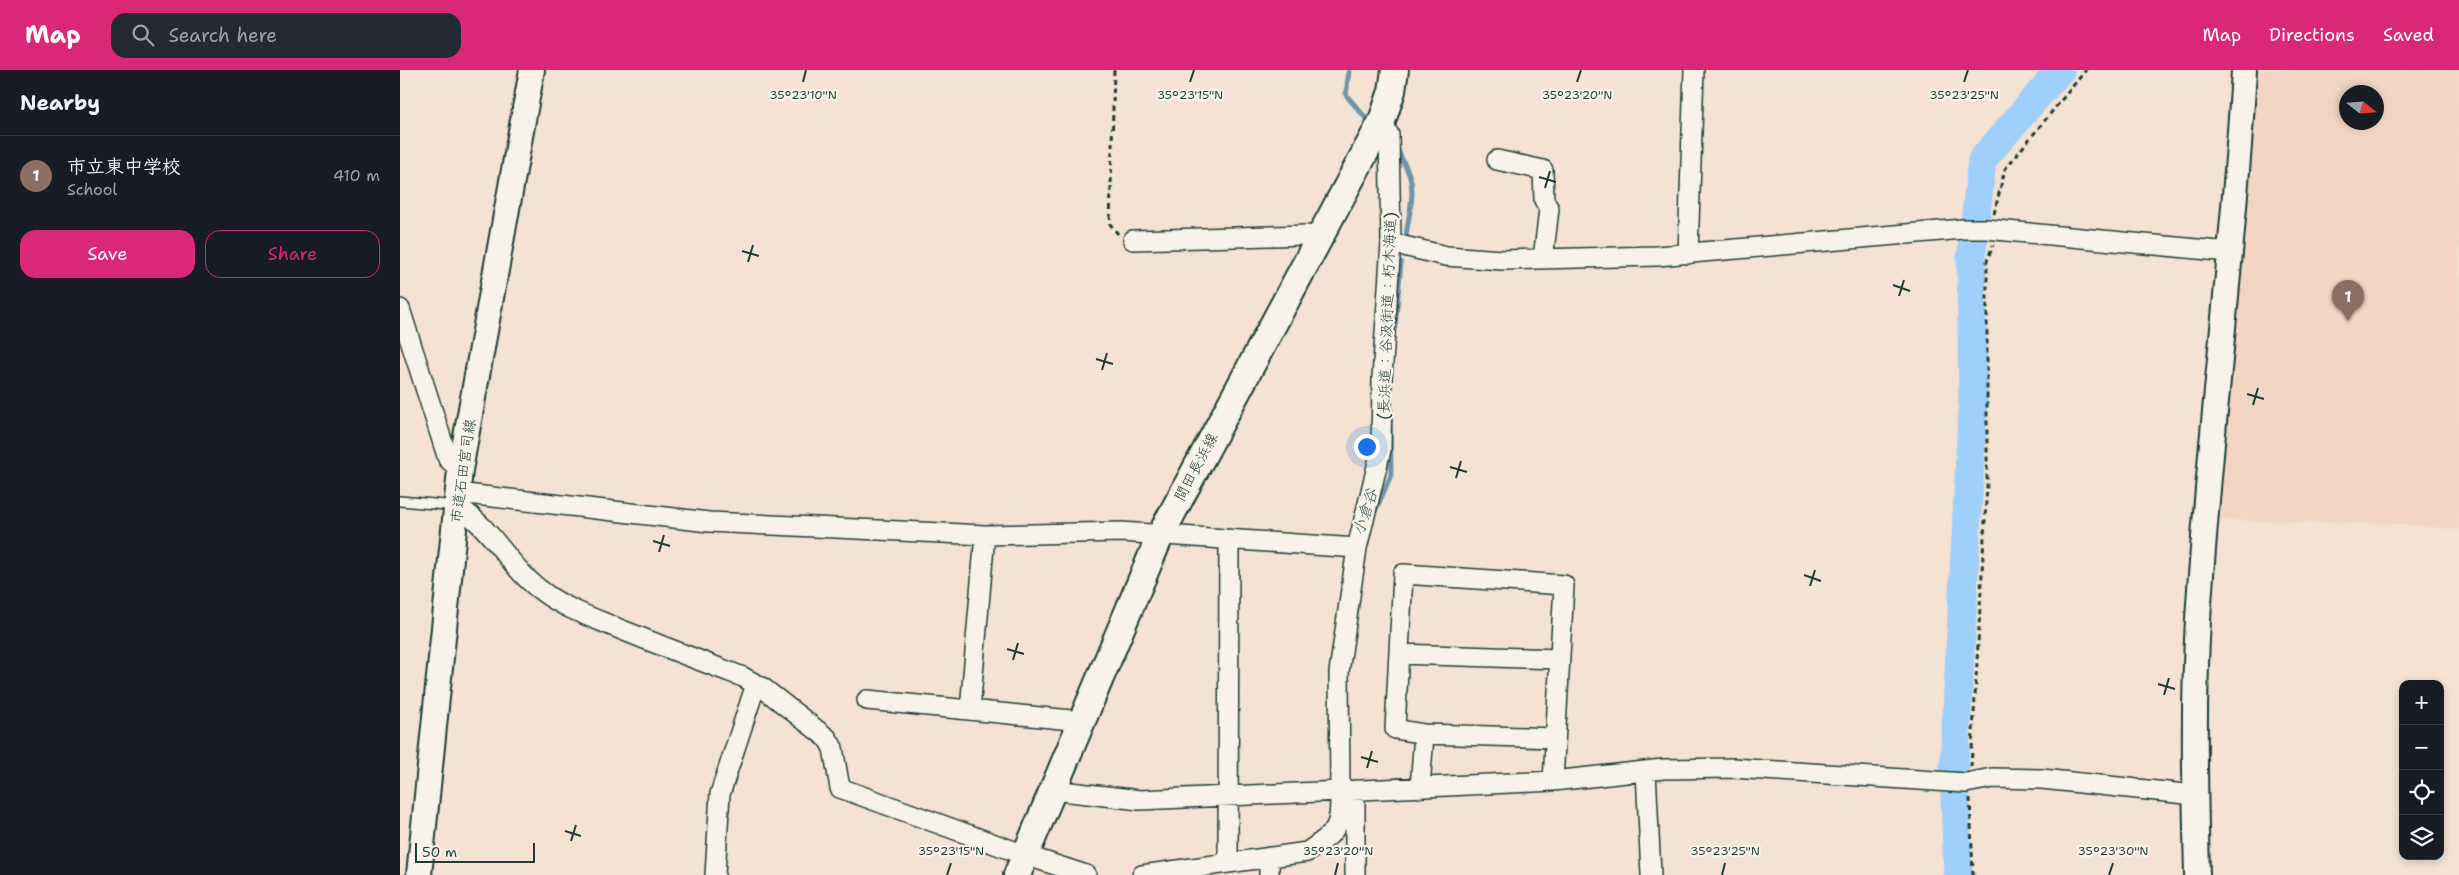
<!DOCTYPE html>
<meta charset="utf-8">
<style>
:root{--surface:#171b24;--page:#242831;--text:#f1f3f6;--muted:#9ea1a6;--line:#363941;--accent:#db2777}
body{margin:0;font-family:"Shantell Sans","Klee One",sans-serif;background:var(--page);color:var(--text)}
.controls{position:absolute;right:15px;bottom:15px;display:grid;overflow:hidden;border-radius:10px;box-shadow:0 2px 8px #0003}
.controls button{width:45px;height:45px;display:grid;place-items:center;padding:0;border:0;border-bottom:1px solid var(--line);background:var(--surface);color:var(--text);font:25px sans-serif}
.compass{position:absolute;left:1939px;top:15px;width:45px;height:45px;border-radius:50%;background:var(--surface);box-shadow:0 2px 8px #0003;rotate:107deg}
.scale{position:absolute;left:15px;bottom:12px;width:120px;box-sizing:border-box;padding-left:5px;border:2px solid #1f3d34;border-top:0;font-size:14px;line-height:18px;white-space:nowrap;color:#1f3d34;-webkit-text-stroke:4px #f7f3e8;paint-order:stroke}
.you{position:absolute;left:966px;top:376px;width:18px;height:18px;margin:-12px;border:4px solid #fff;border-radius:50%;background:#1a73e8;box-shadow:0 0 0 8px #1a73e833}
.badge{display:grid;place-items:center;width:32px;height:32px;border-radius:50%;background:var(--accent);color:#fff;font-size:16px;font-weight:700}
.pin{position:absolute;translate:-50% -41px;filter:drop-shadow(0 1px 2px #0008)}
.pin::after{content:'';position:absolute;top:26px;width:18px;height:15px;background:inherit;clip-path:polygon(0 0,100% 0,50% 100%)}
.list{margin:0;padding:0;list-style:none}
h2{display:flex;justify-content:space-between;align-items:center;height:65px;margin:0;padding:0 20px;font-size:21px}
h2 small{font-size:16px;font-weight:400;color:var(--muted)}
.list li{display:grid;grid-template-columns:32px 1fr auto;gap:15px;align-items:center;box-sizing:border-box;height:80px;padding:0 20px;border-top:1px solid var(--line)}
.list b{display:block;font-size:19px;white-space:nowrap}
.list p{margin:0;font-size:16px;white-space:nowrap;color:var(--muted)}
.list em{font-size:16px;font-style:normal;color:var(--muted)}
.actions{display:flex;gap:10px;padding:15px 20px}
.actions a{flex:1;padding:11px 0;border:1px solid var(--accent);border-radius:15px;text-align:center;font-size:18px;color:var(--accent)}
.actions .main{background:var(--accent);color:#fff}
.icon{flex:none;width:28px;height:28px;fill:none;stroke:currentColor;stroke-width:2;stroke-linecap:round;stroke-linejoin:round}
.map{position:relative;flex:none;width:2059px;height:805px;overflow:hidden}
header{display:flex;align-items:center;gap:30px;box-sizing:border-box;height:70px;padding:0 25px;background:var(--accent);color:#fff}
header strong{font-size:24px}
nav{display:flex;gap:28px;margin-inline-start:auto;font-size:18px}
.search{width:350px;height:45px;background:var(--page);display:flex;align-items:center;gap:12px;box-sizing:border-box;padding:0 18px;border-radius:15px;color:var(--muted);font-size:19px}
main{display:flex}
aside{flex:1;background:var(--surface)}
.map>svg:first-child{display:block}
.built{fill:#f2d6c3;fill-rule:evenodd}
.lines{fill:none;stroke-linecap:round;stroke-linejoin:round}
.stream{stroke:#6c95ab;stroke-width:5}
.river{stroke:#9fcffb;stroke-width:29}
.service-casing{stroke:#1f3d34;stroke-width:12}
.minor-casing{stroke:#1f3d34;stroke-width:22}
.tertiary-casing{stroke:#1f3d34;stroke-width:28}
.secondary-casing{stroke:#1f3d34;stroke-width:30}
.path{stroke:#1f3d34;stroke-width:3;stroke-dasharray:5 4;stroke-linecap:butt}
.service{stroke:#f7f3e8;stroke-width:9}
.minor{stroke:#f7f3e8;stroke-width:19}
.tertiary{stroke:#f7f3e8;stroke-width:24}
.secondary{stroke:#f7f3e8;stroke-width:26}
.ticks{fill:none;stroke:#1f3d34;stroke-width:2}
.labels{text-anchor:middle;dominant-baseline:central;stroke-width:4.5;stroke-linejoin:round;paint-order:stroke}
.street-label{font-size:15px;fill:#1f3d34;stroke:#f7f3e8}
.water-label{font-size:16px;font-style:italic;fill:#395a5c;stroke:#f7f3e8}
.ticks-label{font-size:12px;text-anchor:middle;fill:#1f3d34;stroke:#f7f3e8;stroke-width:4.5;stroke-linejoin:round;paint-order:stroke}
</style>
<header>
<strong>Map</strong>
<div class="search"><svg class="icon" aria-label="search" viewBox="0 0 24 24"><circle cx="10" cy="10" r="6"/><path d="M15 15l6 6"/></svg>Search here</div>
<nav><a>Map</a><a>Directions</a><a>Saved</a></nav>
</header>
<main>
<aside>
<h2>Nearby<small></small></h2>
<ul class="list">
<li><span class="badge" style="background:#8d6e63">1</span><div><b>市立東中学校</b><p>School</p></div><em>410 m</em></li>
</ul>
<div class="actions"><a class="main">Save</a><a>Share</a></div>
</aside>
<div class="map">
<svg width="2059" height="805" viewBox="0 0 2059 805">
<rect width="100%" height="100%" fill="#f4e2d2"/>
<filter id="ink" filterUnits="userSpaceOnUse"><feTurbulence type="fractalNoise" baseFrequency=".02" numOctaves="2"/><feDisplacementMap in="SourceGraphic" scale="10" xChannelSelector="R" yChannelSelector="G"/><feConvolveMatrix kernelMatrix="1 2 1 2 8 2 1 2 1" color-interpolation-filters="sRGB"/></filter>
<g filter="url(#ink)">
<path class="built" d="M1857,0h202v460l-58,-6 -181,-4zM1946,22h30v30h-30z"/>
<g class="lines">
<path class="stream" d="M949,0l-3,25 24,28
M997,77c3,10 8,17 11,25 9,19 0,45 -2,64
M995,257l6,-65
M974,444l17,-39 -1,-62"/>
<path class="river" d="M1558,805l-4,-105 19,-372 -2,-139 11,-99 78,-90"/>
<defs>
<path id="service" d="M0,431l57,5"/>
<path id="minor" d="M1097,90l46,10 1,30 5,9 -6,50
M733,170l174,-5 12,3
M991,173l55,13 56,4 155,-4 306,-27h23l243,23
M1288,184l6,-184
M0,239l48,150 12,11
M58,423l251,29 276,13 136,-3 236,16
M57,436c37,23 52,62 86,86 22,17 53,27 79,38 40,16 81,32 121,47l20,11 64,50 6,10 7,40 185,67 61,20
M999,584l161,5
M467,630l215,21
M570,640l15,-175
M1246,701l5,104
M1153,711l11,-196 -161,-11 -8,155 29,5 131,4
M1020,718l4,-54
M653,720l87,10 200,-9 -1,-119 18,-124 24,-98 1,-72 9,-135 -2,-108 -7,-14
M869,787v18
M828,793l1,-323
M315,805l5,-81 36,-110
M742,805l165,-23c32,-22 33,-23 33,-61l213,-10 110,-12 70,-1 233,15 26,-5 50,1 153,16
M955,805v-85"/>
<path id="tertiary" d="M19,805l41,-405 72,-400
M1797,805c-2,-85 -4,-171 1,-255 11,-184 36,-366 46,-550"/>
<path id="secondary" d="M617,805l143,-339 222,-415 10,-30 3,-21"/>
</defs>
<use href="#service" class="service-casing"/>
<use href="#minor" class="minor-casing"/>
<use href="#tertiary" class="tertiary-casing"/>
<use href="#secondary" class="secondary-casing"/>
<path class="path" d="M714,0l-4,154 8,10
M1594,144l11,-45 81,-99
M1571,697l16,-282v-224l6,-16
M1570,728l3,77"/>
<use href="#service" class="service"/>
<use href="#minor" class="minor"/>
<use href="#tertiary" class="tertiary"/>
<use href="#secondary" class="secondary"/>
</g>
</g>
<path class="ticks" d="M403,12l3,-12M790,12l4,-12M1177,12l4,-12M1564,12l4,-12M1139,107l17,5M1145,118l5,-17M342,181l17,5M348,192l5,-17M1493,215l17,6M1499,226l5,-16M696,289l17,5M702,300l5,-17M1847,324l17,5M1853,335l5,-17M1050,397l17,5M1056,408l5,-17M253,471l17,5M259,482l5,-17M1404,505l17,6M1410,516l5,-16M607,579l17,5M613,590l5,-17M1758,614l17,5M1764,625l5,-17M961,687l17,5M967,698l5,-17M165,761l16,5M171,771l5,-16M547,805l4,-12M935,805l3,-12M1322,805l3,-12M1709,805l4,-12"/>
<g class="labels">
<g class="street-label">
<text transform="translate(987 246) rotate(-88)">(長浜道：谷汲街道：朽木海道)</text>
<text transform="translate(796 397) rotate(-62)">間田長浜線</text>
<text transform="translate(63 401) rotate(-82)">市道石田宮司線</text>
</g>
<g class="water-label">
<text transform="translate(965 442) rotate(-72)">小倉谷</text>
</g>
</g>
<g class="ticks-label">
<text x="403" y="29">35°23'10"N</text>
<text x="790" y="29">35°23'15"N</text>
<text x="1177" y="29">35°23'20"N</text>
<text x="1564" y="29">35°23'25"N</text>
<text x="551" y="785">35°23'15"N</text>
<text x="938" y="785">35°23'20"N</text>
<text x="1325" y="785">35°23'25"N</text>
<text x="1713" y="785">35°23'30"N</text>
</g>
</svg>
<div class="controls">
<button>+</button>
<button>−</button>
<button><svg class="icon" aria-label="locate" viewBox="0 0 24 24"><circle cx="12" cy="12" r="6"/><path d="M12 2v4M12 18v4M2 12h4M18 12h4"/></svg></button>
<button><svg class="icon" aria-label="layers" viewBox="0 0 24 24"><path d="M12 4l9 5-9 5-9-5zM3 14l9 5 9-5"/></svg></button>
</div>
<svg class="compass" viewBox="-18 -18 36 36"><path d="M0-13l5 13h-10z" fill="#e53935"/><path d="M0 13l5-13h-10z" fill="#9ea1a6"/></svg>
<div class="scale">50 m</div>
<div class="you"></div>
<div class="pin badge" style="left:1948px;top:251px;background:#8d6e63">1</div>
</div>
</main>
